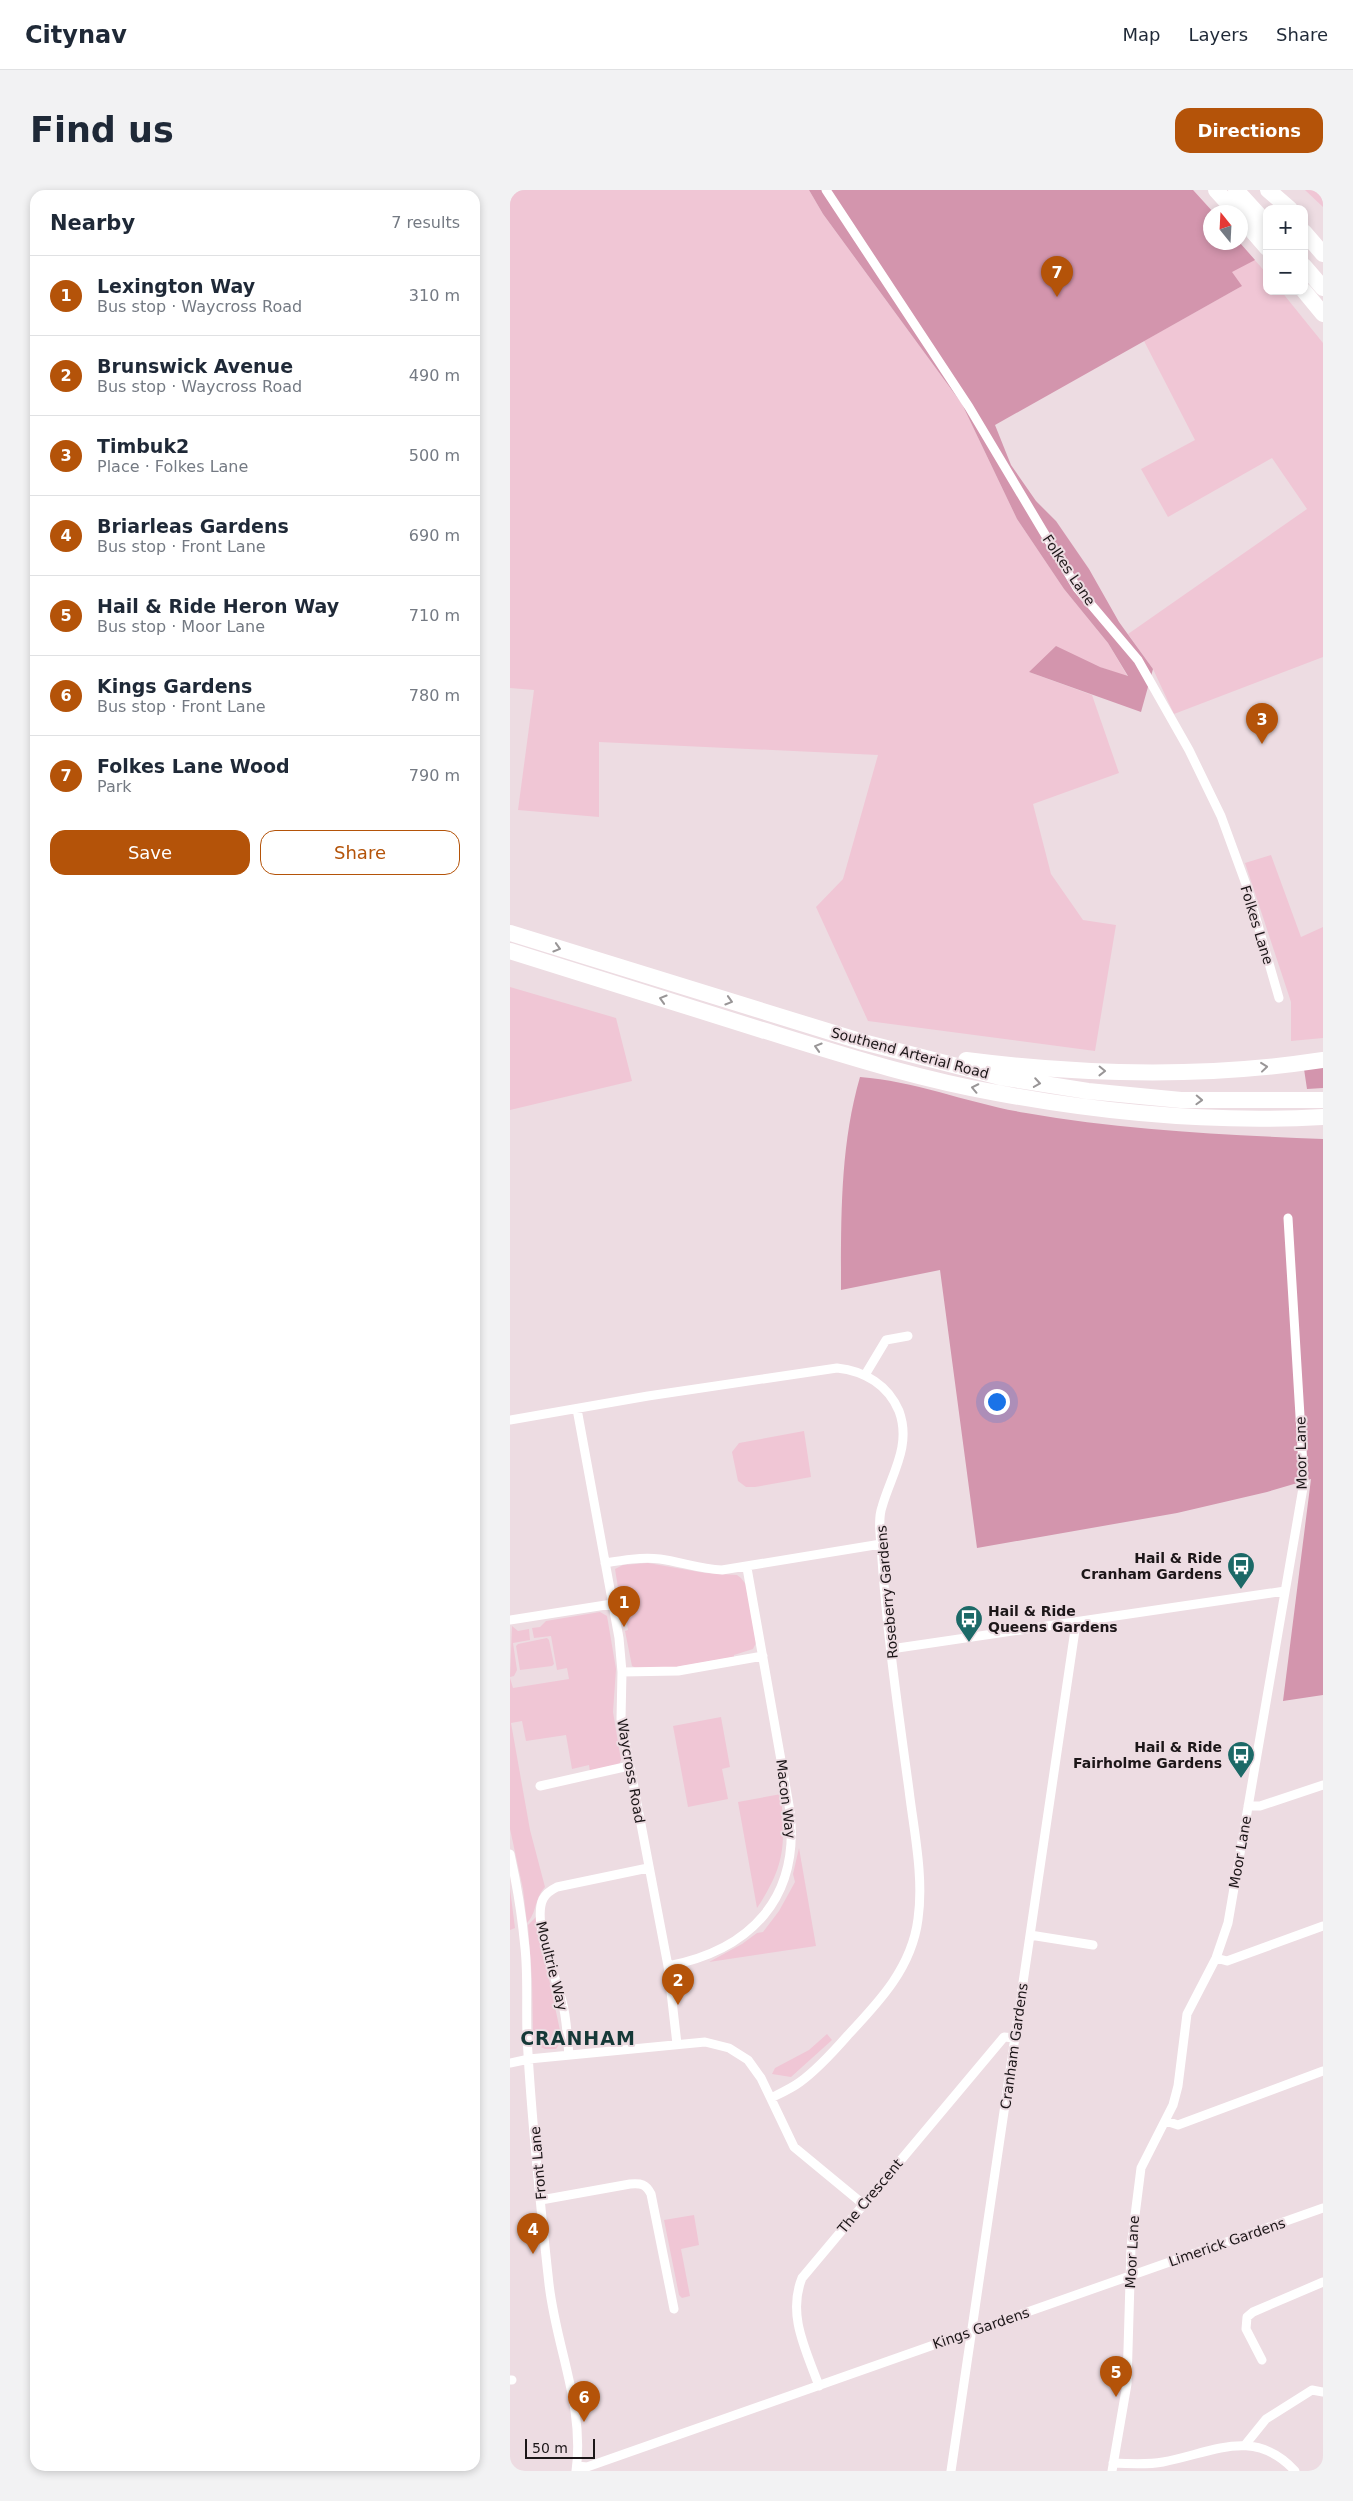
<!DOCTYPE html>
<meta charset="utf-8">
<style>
:root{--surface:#fff;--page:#f2f2f3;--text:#1f2937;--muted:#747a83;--line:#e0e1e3;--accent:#b45309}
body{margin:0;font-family:"DejaVu Sans",sans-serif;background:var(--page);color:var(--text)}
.controls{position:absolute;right:15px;top:15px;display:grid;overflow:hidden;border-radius:10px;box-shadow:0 2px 8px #0003}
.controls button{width:45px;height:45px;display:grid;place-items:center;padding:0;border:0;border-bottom:1px solid var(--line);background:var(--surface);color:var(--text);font:25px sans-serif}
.compass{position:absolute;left:693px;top:15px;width:45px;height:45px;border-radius:50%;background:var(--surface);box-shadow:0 2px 8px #0003;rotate:342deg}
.scale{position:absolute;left:15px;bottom:12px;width:70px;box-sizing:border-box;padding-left:5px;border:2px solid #1c1618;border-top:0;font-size:14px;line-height:18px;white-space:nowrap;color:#1c1618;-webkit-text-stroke:4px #eddce2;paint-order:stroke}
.you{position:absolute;left:486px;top:1211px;width:18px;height:18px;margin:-12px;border:4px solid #fff;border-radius:50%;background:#1a73e8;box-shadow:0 0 0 8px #1a73e833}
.badge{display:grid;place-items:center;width:32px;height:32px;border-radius:50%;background:var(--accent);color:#fff;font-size:16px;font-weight:700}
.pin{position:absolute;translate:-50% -41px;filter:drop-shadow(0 1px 2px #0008)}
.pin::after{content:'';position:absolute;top:26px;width:18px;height:15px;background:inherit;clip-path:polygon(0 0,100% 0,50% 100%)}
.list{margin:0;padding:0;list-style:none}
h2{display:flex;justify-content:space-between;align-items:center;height:65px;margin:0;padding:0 20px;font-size:21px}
h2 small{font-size:16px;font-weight:400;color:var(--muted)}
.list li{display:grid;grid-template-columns:32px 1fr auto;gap:15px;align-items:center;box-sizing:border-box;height:80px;padding:0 20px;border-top:1px solid var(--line)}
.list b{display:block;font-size:19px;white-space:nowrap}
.list p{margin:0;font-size:16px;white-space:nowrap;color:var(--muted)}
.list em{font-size:16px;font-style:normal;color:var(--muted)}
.actions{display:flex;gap:10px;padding:15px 20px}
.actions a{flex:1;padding:11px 0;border:1px solid var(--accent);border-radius:15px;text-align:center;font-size:18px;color:var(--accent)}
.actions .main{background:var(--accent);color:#fff}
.map{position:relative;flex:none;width:813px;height:2281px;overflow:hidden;border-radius:15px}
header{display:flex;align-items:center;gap:30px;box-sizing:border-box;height:70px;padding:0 25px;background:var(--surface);border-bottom:1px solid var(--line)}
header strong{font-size:24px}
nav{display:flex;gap:28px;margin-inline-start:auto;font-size:18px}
.intro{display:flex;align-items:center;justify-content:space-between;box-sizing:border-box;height:120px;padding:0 30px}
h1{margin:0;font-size:35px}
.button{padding:12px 22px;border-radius:15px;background:var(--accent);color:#fff;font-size:18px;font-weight:700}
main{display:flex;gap:30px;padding:0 30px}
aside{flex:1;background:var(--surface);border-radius:15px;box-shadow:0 2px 8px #0003}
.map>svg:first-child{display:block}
.green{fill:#f0c6d5}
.forest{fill:#d395ad}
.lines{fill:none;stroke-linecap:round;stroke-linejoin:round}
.street{stroke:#fff;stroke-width:9}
.highway{stroke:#fff;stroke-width:16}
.oneway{stroke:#999697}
.labels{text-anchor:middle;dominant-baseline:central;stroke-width:4;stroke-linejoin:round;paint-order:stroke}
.street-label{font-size:14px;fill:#1c1618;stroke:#eddce2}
.poi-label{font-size:14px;font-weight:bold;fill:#1c1618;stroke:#eddce2;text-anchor:end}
.district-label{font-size:19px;font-weight:bold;letter-spacing:1px;fill:#153837;stroke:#eddce2}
</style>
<header>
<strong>Citynav</strong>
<nav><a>Map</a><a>Layers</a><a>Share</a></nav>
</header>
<div class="intro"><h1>Find us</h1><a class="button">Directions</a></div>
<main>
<aside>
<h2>Nearby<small>7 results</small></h2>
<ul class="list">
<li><span class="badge">1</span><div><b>Lexington Way</b><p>Bus stop · Waycross Road</p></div><em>310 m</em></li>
<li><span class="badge">2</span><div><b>Brunswick Avenue</b><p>Bus stop · Waycross Road</p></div><em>490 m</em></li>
<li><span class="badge">3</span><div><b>Timbuk2</b><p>Place · Folkes Lane</p></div><em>500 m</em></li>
<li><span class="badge">4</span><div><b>Briarleas Gardens</b><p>Bus stop · Front Lane</p></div><em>690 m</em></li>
<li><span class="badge">5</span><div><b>Hail &amp; Ride Heron Way</b><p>Bus stop · Moor Lane</p></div><em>710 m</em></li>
<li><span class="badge">6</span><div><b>Kings Gardens</b><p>Bus stop · Front Lane</p></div><em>780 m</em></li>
<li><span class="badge">7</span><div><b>Folkes Lane Wood</b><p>Park</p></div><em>790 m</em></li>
</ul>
<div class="actions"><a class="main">Save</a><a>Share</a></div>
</aside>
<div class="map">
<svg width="813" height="2281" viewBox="0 0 813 2281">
<rect width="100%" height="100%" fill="#eddce2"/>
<path class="green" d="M0,0h299l14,24 139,190 55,115 47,70 44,54 20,34 -28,-10 -71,5 63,23 27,78 -86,31 18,70 32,46 33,5 -21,126 -227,-30 -52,-114 27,-28 35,-124 -279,-13v75l-81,-7 16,-120 -24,-2z
M683,0l20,22h-2v30l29,1 27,31v17h14l42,52v314l-149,57 -21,-45 -25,-35 179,-125 -35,-51 -104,59 -27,-48 54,-29 -51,-99 98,-55 -245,115z
M795,0h18v17z
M761,665l30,82 22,-10v111l-32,3v-39l-46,-139z
M0,797l106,31 16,63 -122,29z
M294,1241l7,46 -56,10h-9l-8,-6 -6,-29 7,-9z
M138,1373l57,10 32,2 4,3 6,8 10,55 -4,8 -19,6v2l-58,10 -40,1 -4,-2 -7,-35 3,-1 -2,-12h-3l-8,-49 8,-4z
M90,1422l7,4 9,53 -3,43 8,48 -2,5 -29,7 -1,-7 -17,4 -6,-34 -40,6 -4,-20 -11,2 19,107 15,57c-11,12 -8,26 -18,36l-4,-34 -13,-60v-151l3,10 56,-9 -2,-11 -10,2 -6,-34 -17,2 -2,-10 8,-1 6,-6z
M2,1436l6,5 11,-2 1,11 -17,3 4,27 -3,6 -4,1z
M37,1448l2,2 5,24 -2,2 -32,4 -4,-24 2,-2z
M211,1527l9,50 -8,2 6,30 -40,8 -15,-81z
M271,1604c4,51 5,70 -24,114l-19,-106z
M289,1658l17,98 -107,16 33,-18 15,-11 6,-1 16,-21 16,-29 -2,-8z
M0,1699l5,39 -5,2z
M26,1727l26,123 -6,9h-11l-9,-4 -3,-12 -1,-54 -4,-54z
M317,1844l5,6 -41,37 -19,-3 3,-6 34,-18z
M184,2025l5,30 -18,4 9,47 -8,2 -3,-3 -15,-75z"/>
<path class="forest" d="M299,0h384l20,22h-2v30l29,1 15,17 -23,12 10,14 -247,139 16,40 25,36 20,20 33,48 30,53 34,47 -12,43 -112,-40 27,-26 44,21 28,9 -20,-33 -44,-54 -47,-70 -55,-115 -139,-190z
M813,877v21l-16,1 -3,-20z
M350,887c56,4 110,27 166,36 98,17 197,22 297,26v556l-40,6 28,-222 -44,13 -90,21 -200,35 -37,-278 -99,20c0,-72 -1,-144 19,-213z"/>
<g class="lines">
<path class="street" d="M316,0l143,217 108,181 61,72 51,90 32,66 26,71 32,111
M355,1185l21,-35 22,-4
M67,1219l42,229 3,34 -1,47 47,247 9,78
M0,1230l138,-24 189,-28c28,3 51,17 62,43 13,35 -8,64 -17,96 -4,11 -2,26 -1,38 5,82 17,164 28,245 5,42 15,87 9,129 -6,48 -38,82 -70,116 -14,16 -30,34 -48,47 -8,6 -19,11 -29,16
M95,1373c18,-3 36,-6 55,-4 21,3 40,10 62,11l159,-26
M0,1430l102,-16
M381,1459l394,-58
M112,1482l56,-1 85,-15
M30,1596l89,-20
M738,1616h12l63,-21
M0,1664c7,31 12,62 15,94 3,28 1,58 2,87 4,83 13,167 22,249 7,63 36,123 27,187
M520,1745l63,10
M706,1768l11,3 96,-35
M158,1776c83,-16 132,-68 122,-155l-43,-243
M59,1865c-2,-18 -2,-37 -7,-54 -6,-24 -30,-79 -19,-102 3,-6 8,-9 14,-12l91,-19
M0,1873l19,-4 176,-17 24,6 19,12 13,18 33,69 69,57
M656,1931l12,4 145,-54
M31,2010l89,-16c11,-1 16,0 21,10l23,115
M752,2170l-16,-31 1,-12 6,-5 70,-30
M0,2190h2
M309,2196c-13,-36 -32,-71 -17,-108l202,-241 11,1
M735,2255l21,-26 46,-29 11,2
M603,2273c17,1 34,2 50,-1 49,-9 91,-36 132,9
M67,2276l10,1 736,-259
M441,2281l124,-841 -1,-9
M602,2281l15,-87 4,-137 10,-79 32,-63 5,-19 9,-72 29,-56 12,-35 76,-441 -16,-264"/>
<path class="highway" d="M706,0l20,22
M726,0l31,34
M758,0l22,19
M731,28l26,30
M794,42l19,22
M794,76l19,22
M794,101l19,23
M0,743l353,109 137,35 88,14 93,9h142
M0,761c84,26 168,53 252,79 78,24 155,49 235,63 107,20 218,30 326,24
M456,870c118,15 239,18 357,0"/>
</g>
<defs><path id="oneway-chevron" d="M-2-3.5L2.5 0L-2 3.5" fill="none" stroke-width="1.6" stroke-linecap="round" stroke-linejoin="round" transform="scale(1.25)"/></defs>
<g class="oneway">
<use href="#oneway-chevron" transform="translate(47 758) rotate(17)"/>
<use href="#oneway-chevron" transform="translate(153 809) rotate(-163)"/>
<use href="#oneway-chevron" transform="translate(219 811) rotate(17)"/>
<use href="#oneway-chevron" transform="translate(308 857) rotate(-163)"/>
<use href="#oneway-chevron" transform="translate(754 877) rotate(-6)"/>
<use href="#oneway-chevron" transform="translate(592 881) rotate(1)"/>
<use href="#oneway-chevron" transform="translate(527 893) rotate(9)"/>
<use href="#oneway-chevron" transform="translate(465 898) rotate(-168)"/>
<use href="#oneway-chevron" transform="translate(689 910) rotate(2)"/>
</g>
<defs>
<symbol id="bus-pin" viewBox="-11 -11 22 30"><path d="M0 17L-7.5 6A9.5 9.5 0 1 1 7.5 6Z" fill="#1c6967" stroke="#eddce2"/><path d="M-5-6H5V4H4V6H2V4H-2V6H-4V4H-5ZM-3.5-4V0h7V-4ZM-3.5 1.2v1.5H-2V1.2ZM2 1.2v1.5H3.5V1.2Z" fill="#fff"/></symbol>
</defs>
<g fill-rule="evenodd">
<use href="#bus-pin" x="715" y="1360" width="32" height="43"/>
<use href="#bus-pin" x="443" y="1413" width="32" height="43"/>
<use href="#bus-pin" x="715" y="1549" width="32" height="43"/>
</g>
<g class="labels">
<g class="street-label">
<text transform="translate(559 380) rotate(56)">Folkes Lane</text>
<text transform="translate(747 735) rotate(73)">Folkes Lane</text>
<text transform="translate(400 863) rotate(15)">Southend Arterial Road</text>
<text transform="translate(791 1263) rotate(-91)">Moor Lane</text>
<text transform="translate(377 1402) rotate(-95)">Roseberry Gardens</text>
<text transform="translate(121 1581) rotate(80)">Waycross Road</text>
<text transform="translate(276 1609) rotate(83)">Macon Way</text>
<text transform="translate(730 1662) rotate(-80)">Moor Lane</text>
<text transform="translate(42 1776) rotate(76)">Moultrie Way</text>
<text transform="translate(504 1856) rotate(-82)">Cranham Gardens</text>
<text transform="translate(28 1973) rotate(-95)">Front Lane</text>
<text transform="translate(360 2006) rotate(-50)">The Crescent</text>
<text transform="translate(717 2052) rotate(-19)">Limerick Gardens</text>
<text transform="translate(622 2062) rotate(-87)">Moor Lane</text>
<text transform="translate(471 2138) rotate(-19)">Kings Gardens</text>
</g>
<g class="poi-label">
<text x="712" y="1368">Hail &amp; Ride<tspan x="712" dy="16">Cranham Gardens</tspan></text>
<text x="478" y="1421" text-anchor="start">Hail &amp; Ride<tspan x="478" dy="16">Queens Gardens</tspan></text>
<text x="712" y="1557">Hail &amp; Ride<tspan x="712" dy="16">Fairholme Gardens</tspan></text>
</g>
<g class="district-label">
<text x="68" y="1848">CRANHAM</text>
</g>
</g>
</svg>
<div class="controls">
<button>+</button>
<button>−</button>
</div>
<svg class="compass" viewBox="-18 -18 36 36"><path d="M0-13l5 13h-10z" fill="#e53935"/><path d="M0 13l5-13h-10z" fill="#747a83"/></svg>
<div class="scale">50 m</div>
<div class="you"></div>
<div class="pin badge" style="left:114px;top:1437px">1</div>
<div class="pin badge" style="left:168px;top:1815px">2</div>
<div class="pin badge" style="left:752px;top:554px">3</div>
<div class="pin badge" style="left:23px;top:2064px">4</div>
<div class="pin badge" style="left:606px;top:2207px">5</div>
<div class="pin badge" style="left:74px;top:2232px">6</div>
<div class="pin badge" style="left:547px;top:107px">7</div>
</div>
</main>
